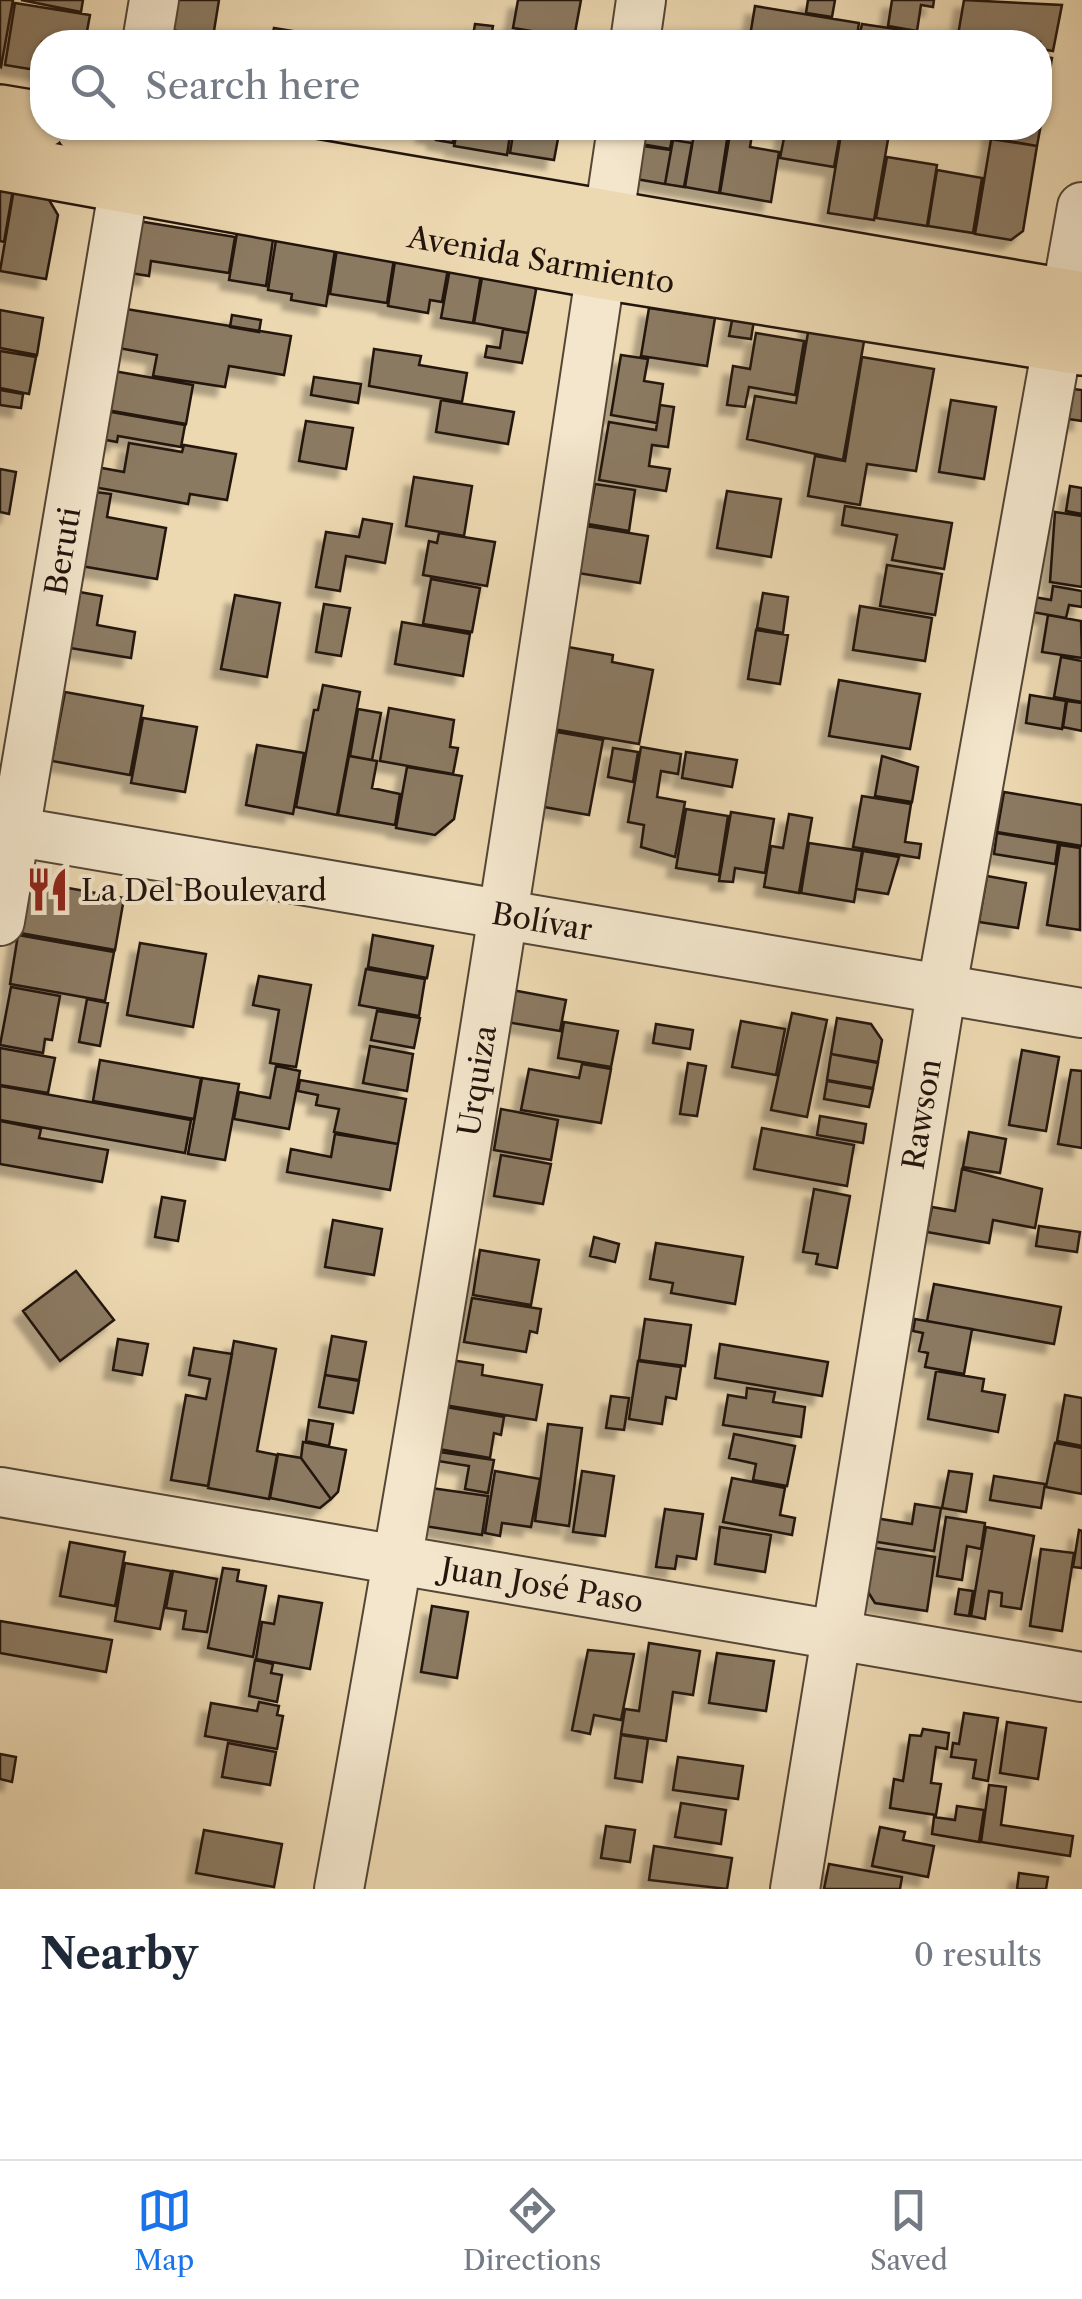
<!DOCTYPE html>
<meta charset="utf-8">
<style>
:root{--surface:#fff;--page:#f6f6f7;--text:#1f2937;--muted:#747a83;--line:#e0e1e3;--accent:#1a73e8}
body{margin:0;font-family:"Libre Caslon Text",serif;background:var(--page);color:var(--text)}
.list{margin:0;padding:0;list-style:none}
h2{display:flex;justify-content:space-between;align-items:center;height:130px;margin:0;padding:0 40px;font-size:42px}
h2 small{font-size:32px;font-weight:400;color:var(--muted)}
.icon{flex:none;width:55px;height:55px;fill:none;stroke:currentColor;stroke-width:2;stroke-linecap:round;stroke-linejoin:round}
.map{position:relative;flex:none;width:1082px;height:1889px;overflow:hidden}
.search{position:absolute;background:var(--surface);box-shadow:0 2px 8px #0004;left:30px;right:30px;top:30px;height:110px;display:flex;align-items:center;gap:25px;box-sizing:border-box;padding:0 35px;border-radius:40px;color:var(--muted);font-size:38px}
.sheet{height:270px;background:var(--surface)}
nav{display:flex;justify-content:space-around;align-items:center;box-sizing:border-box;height:140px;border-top:2px solid var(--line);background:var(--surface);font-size:28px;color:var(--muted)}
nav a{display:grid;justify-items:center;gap:5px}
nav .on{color:var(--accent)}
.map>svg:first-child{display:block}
.building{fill:#8b7a62;stroke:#22140c;stroke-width:2.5;filter:url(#shadow)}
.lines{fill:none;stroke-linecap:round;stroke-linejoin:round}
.minor-casing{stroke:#544535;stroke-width:52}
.major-casing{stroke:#22140c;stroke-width:60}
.minor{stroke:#f3e6cc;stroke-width:48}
.major{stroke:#ecd8b1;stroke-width:55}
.labels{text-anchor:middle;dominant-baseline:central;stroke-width:8;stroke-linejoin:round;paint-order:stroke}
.street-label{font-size:30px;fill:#22140c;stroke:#f3e6cc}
.poi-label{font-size:30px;fill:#22140c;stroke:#f3e6cc;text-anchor:start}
</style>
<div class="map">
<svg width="1082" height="1889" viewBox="0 0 1082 1889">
<defs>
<filter id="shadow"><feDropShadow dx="-9" dy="9" stdDeviation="2.5" flood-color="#0004"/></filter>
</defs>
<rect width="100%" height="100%" fill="#ecd8b1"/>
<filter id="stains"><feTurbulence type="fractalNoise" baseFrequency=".002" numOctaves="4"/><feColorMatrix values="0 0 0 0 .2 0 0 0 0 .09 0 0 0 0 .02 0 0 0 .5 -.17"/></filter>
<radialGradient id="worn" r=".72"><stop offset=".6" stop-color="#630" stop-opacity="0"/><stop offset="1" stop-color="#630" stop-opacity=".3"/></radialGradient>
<path class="building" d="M0,0h13l-12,67 -1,-1z
M21,0h62l-2,12z
M177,0h42l-6,37 -42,-7z
M518,0h63l-7,38 -61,-10z
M808,0h27l-3,17 -26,-4z
M892,0h42l-1,7 -12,-2 -4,26 -29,-5z
M964,0l98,5 -9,46 -13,-2v-7l-82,-7z
M15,3l75,12 -5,27h-43v29l-37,-6z
M755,6l104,17 -3,19h-107z
M475,24l18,2 -3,16h-18z
M862,24l47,7 -2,11h-49z
M274,28l43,7 -1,7h-45z
M163,31l50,8 -1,3h-51z
M662,32l52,9 -1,1h-53z
M528,34l45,8h-47z
M1040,56l12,2 -7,42 -5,-1z
M1040,101l5,1 -8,44 -46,-8 2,-10h47z
M426,128h29l-2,15 -17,-3 1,-5 -12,-2z
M458,128h53l-4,27 -53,-9z
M514,128h46l-6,32 -44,-7z
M638,128h36l-4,21 -35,-6z
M695,128l33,5 -9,60 -34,-6z
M731,128h22l-3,19 29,5 -8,50 -51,-9z
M786,128h55l-7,39 -54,-9z
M842,128h48l-16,92 -46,-7z
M991,139l46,7 -14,85 -12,9 -36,-6z
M673,140l19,3 -8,44 -19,-3z
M636,145l35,5 -6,34 -35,-6z
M887,157l50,8 -10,61 -51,-8z
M937,170l45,8 -9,55 -45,-7z
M0,181l14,3 -10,58 -4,-1z
M15,183l27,5 16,27 -12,64 -46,-8z
M132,220l103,17 -6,36 -78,-12 -2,15 -25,-4z
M237,233l36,7 -7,46 -37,-6z
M276,240l59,10 -9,56 -35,-6 1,-6 -24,-4z
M337,249l57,10 -7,44 -57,-9z
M396,255l53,8 -7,39 -12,-2 -2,13 -40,-7z
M451,263l31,5 -9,55 -32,-5z
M483,272l45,8 8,10 -8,43 -54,-10z
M120,308l171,28 -7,39 -55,-9 -4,21 -72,-11 4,-21 -44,-8z
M649,308l66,10 -8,48 -66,-10z
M0,310l43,8 -6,37 -37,-7z
M734,310l21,4 -4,25 -22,-3z
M232,315l29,5 -2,12 -29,-5z
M810,321l56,9 -23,130 -96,-21 8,-43 41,7z
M503,329l25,4 -6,30 -37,-6 2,-11 13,2z
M756,333l48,8 -9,54 -46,-8 -4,20 -18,-2 6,-39 17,3z
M374,349l47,7 -2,9 48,8 -5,29 -93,-16z
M0,351l36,6 -7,37 -29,-6z
M621,355l27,4 -4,22 19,3 -6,39 -46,-8z
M862,357l72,12 -18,102 -49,-7 -7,41 -52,-9 7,-40 30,5z
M108,370l85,15 -7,39 -85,-15z
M314,377l47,7 -3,19 -47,-8z
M1073,389l9,1v31l-14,-2z
M0,390l23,4 -2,14 -21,-3z
M441,400l73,12 -6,32 -72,-12z
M951,400l45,7 -12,72 -45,-7z
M660,405l14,2 -6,40 -16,-2 -3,21 21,3 -4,22 -67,-11 10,-58 47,8z
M100,410l85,15 -4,22 -63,-11 -1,6 -22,-4z
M306,421l47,7 -7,41 -47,-8z
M129,443l53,9 2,-7 52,9 -9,46 -37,-6 -2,10 -100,-18 3,-20 33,6z
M0,469l16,3 -7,42 -9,-2z
M414,477l58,9 -8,50 -58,-10z
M595,484l40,6 -6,41 -41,-7z
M1070,486l12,2v26l-16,-3z
M88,491l23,3 -4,23 59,11 -9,51 -82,-14z
M727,491l54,8 -10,58 -54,-9z
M845,506l107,17 -8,46 -52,-9 5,-25 -55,-10z
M1055,512l27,4v71l-32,-5z
M363,519l29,5 -7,39 -39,-7 -6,35 -24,-4 10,-55 33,5z
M586,526l62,10 -8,47 -62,-10z
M439,533l56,9 -8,44 -64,-11 6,-34 8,2z
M887,565l55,9 -7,41 -55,-9z
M431,579l49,9 -8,44 -49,-8z
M1053,586l29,5v16l-13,-2 -3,13 -34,-6 2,-15 17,3z
M74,591l28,5 -5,29 38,7 -4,26 -67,-11z
M763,593l25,4 -5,36 -26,-5z
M235,595l45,8 -13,74 -46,-8z
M324,604l26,4 -9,48 -25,-4z
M860,606l72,12 -7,43 -72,-11z
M1048,615l33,6 1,37 -40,-6z
M402,622l68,12 -7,42 -68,-12z
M756,630l32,5 -8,49 -32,-5z
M568,647l45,8 -1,7 41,8 -14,74 -86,-15z
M1061,657l21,4v41l-28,-5z
M839,680l81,14 -10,55 -81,-13z
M323,685l37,7 -23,123 -41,-8 18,-97h4z
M65,692l78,14 -13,69 -78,-14z
M1030,695l36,6 -4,28 -36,-6z
M1067,701l15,2v28l-19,-4z
M389,708l65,12 -4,27 8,1 -5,26 -73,-13z
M358,709l23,4 -9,47 -22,-4z
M143,718l54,9 -12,65 -54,-9z
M557,732l46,8 -14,75 -45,-8z
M257,745l47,8 -11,61 -47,-9z
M641,747l40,7 -3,20 -17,-3 -4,26 28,5 -10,55 -34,-10 3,-22 -16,-3z
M613,748l25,4 -5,30 -25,-5z
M686,752l51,8 -5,27 -50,-9z
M349,756l28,5 -5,27 28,6 -5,31 -57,-10z
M882,756l36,11 -6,35 -37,-6z
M407,767l55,9 -8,43 -19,16 -39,-7z
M1004,792l78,13v41l-85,-14z
M862,796l49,8 -6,38 16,2 -2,14 -66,-11z
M686,809l42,7 -9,59 -43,-7z
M731,812l43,7 -9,54 -30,-5 -2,14 -14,-1z
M789,814l23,4 -13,75 -35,-6 7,-41 12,2z
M997,833l61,10 -3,21 -61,-10z
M809,843l53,8 -8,51 -53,-9z
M1060,845l20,3v82l-33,-5z
M863,851l36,6 -11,37 -32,-5z
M987,876l39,7 -8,45 -39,-6z
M29,881l95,17 -9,52 -95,-17z
M18,935l96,17 -9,49 -95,-17z
M373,935l60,11 -6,32 -59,-11z
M140,943l66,11 -13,73 -66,-12z
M366,969l59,10 -6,37 -60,-11z
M259,976l52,9 -15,82 -26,-4 9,-53 -26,-5z
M11,987l49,9 -8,44 -7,-1 -2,14 -43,-8z
M512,990l54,10 -6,31 -53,-9z
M87,999l21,4 -8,43 -21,-4z
M377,1011l43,7 -6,30 -43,-8z
M792,1013l35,7 -20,97 -36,-7z
M837,1018l34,6 11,16 -4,22 -47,-8z
M741,1021l44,8 -9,46 -44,-8z
M564,1022l54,9 -7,36 -53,-9z
M656,1024l37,6 -3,19 -37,-6z
M370,1046l43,8 -6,37 -44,-8z
M0,1048l55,10 -7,35 -48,-8z
M1022,1050l37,7 -13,74 -37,-6z
M831,1054l47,9 -5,25 -46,-8z
M100,1060l101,18 -7,41 -101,-18z
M688,1063l18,3 -9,50 -17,-2z
M582,1064l29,5 -10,54 -80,-13 8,-41 50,9z
M276,1066l24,5 -11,58 -55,-10 5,-27 31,6z
M1071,1070l11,1v77l-24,-4z
M202,1078l37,6 -14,76 -37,-6z
M300,1080l106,19 -8,45 -64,-12 5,-23 -23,-4 2,-10 -20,-4z
M827,1081l46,8 -4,18 -45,-8z
M0,1086l191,34 -6,33 -185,-33z
M501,1109l57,11 -7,40 -57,-10z
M820,1116l46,8 -3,19 -46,-8z
M0,1121l41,8 -2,9 69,12 -6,32 -102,-18z
M762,1128l92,17 -7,41 -93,-17z
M969,1132l37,7 -6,34 -37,-6z
M335,1134l63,10 -8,46 -103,-18 4,-23 40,8z
M501,1155l50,9 -8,40 -49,-8z
M962,1169l80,20 -7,39 -42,-8 -4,23 -62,-11 5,-25 23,4z
M814,1189l36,7 -13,72 -21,-4 2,-10 -15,-2z
M162,1197l23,4 -7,40 -23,-4z
M333,1220l49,9 -8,46 -49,-8z
M1039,1226l41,6 -3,20 -41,-6z
M594,1237l25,7 -4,18 -25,-6z
M656,1243l87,14 -8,47 -64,-11 2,-10 -23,-4z
M480,1250l59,10 -8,45 -58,-10z
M76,1271l38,49 -54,41 -37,-50z
M934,1284l127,23 -7,37 -127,-23z
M472,1298l69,11 -4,24 -7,-2 -4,21 -62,-10z
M645,1319l46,6 -6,41 -46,-6z
M915,1319l57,10 -8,45 -39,-7 3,-14 -9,-2 4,-18 -10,-2z
M332,1336l34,6 -7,38 -34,-5z
M118,1339l30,5 -6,31 -29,-5z
M234,1341l42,8 -19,102 20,4 -8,44 -61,-11z
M720,1344l108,18 -6,34 -107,-18z
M194,1348l38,6 -24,132 -37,-6 15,-85 20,4 4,-20 -21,-4z
M451,1360l32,5 -1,10 60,10 -6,35 -92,-15z
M638,1361l43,6 -5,32 -10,-2 -4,27 -33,-5z
M936,1371l48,8 -2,12 23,4 -7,37 -70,-13z
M325,1375l34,6 -6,32 -34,-6z
M747,1388l28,4 -2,10 32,5 -4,30 -78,-12 5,-30 18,3z
M1065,1395l17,3v48l-25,-5z
M611,1396l18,2 -5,32 -18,-2z
M440,1406l64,11 -3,18 -7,-2 -4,25 -57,-10z
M309,1420l24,4 -4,22 -23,-5z
M548,1424l34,4 -13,98 -34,-5z
M734,1434l61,12 -8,40 -34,-6 3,-16 -27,-6z
M303,1442l43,8 -8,42 -7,7 -30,-41z
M1055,1443l27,5v46l-36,-7z
M433,1451l61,9 -6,33 -23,-4 4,-23 -37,-6z
M278,1454l23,4 30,41 -11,9 -50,-10z
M495,1471l45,8 -9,48 -29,-4 -2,13 -15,-3z
M582,1471l32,5 -9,60 -32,-4z
M949,1471l23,3 -6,38 -24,-4z
M994,1476l51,8 -4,24 -51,-8z
M732,1478l53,10 -5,27 15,3 -3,17 -69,-13z
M424,1487l64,9 -6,39 -64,-10z
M915,1504l26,4 -7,43 -63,-10 4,-23 37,6z
M665,1509l38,5 -7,45 -19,-3 -2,13 -19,-2z
M946,1517l39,6 -4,26 -14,-3 -5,34 -25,-4z
M720,1527l51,8 -6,37 -50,-8z
M986,1527l48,9 -13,73 -20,-3 1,-13 -13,-2 -4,28 -14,-3z
M1079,1530l3,1v37l-9,-1z
M70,1542l55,10 -10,54 -55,-10z
M869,1547l66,10 -8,54 -52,-8 -12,-19z
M1041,1549l33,4 -12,78 -32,-5z
M125,1563l46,8 -11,58 -45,-8z
M223,1568l16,2 -2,11 29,5 -13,71 -45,-9z
M173,1571l44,8 -10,53 -24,-3 3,-18 -20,-3z
M959,1589l14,2 -4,25 -14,-2z
M279,1596l43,7 -12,66 -54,-10 6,-37 12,2z
M432,1606l36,6 -11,66 -36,-6z
M0,1621l112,19 -6,32 -106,-19z
M649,1643l51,8 -7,44 -20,-3 -7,49 -45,-7 4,-25 14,2z
M588,1650l46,4 -13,66 -27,-5 -4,19 -18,-4z
M717,1653l57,8 -8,50 -57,-8z
M255,1660l18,4 -2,9 11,2 -5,27 -28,-6z
M259,1702l20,4 -2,9 6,1 -6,33 -72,-13 6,-33 46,8z
M964,1713l34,5 -10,63 -15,-3 3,-18 -25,-3 2,-14 6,1z
M1007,1722l39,6 -8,51 -38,-6z
M923,1729l26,4 -2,16 -11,-2 -5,36 10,1 -5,31 -46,-7 4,-29 9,2 7,-46 11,1z
M621,1735l27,4 -6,43 -27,-4z
M228,1743l48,9 -6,33 -48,-8z
M0,1754l16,3 -4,25 -12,-3z
M678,1757l65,9 -5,33 -65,-9z
M989,1785l17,2 -5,38 72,11 -3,20 -89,-14z
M681,1803l45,7 -5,34 -46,-7z
M957,1806l27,4 -5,32 -47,-8 2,-17 21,3z
M606,1826l29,4 -5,32 -29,-4z
M880,1827l25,5 -2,8 31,6 -6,31 -56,-11z
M204,1830l78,14 -8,43 -78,-14z
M654,1846l78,12 -5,31 -78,-9z
M829,1864l73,13 -2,12h-76z
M1019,1873l29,4 -2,12h-29z"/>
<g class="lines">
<defs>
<g id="minor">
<path d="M147,42l7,-42"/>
<path d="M635,42l6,-42"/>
<path id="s1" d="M0,829l1082,184"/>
<path id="s2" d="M0,921l130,-771"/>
<path id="s3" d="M0,1492l1082,185"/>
<path id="s4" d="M339,1889c107,-585 196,-1173 283,-1761"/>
<path id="s5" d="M795,1889l147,-902 140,-780"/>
</g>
<g id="major">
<path d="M0,113l42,7"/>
<path d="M84,128l998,172"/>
<path id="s6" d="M0,162l602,109 480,76"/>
</g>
</defs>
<use href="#minor" class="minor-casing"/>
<use href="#major" class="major-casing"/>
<use href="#minor" class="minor"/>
<use href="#major" class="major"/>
</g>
<defs>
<symbol id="restaurant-bare" viewBox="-9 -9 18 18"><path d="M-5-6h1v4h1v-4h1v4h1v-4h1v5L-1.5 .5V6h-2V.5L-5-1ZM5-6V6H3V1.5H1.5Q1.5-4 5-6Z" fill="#8f2418" stroke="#f3e6cc" stroke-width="2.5" paint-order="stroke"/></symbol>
</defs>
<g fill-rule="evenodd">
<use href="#restaurant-bare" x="16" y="858" width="63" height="63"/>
</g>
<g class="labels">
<g class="street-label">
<text stroke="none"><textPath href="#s6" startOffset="550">Avenida Sarmiento</textPath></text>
<text stroke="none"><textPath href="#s2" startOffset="375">Beruti</textPath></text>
<text stroke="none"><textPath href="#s1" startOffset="550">Bolívar</textPath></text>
<text stroke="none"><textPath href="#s4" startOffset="820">Urquiza</textPath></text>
<text stroke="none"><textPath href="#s5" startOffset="785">Rawson</textPath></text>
<text stroke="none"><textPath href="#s3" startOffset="550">Juan José Paso</textPath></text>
</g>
<g class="poi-label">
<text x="81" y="890">La Del Boulevard</text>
</g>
</g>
<rect width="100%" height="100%" filter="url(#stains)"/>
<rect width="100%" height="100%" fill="url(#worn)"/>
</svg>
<div class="search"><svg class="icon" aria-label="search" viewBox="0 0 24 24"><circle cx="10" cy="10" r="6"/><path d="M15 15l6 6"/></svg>Search here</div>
</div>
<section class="sheet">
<h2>Nearby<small>0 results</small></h2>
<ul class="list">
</ul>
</section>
<nav>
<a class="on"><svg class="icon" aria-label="map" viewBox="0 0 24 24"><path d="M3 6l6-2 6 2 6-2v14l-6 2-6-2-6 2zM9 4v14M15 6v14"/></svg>Map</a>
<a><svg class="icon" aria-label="directions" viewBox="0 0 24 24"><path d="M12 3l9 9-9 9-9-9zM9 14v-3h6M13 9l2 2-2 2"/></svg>Directions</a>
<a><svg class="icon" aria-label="saved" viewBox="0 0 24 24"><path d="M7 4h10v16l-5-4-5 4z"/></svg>Saved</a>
</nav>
